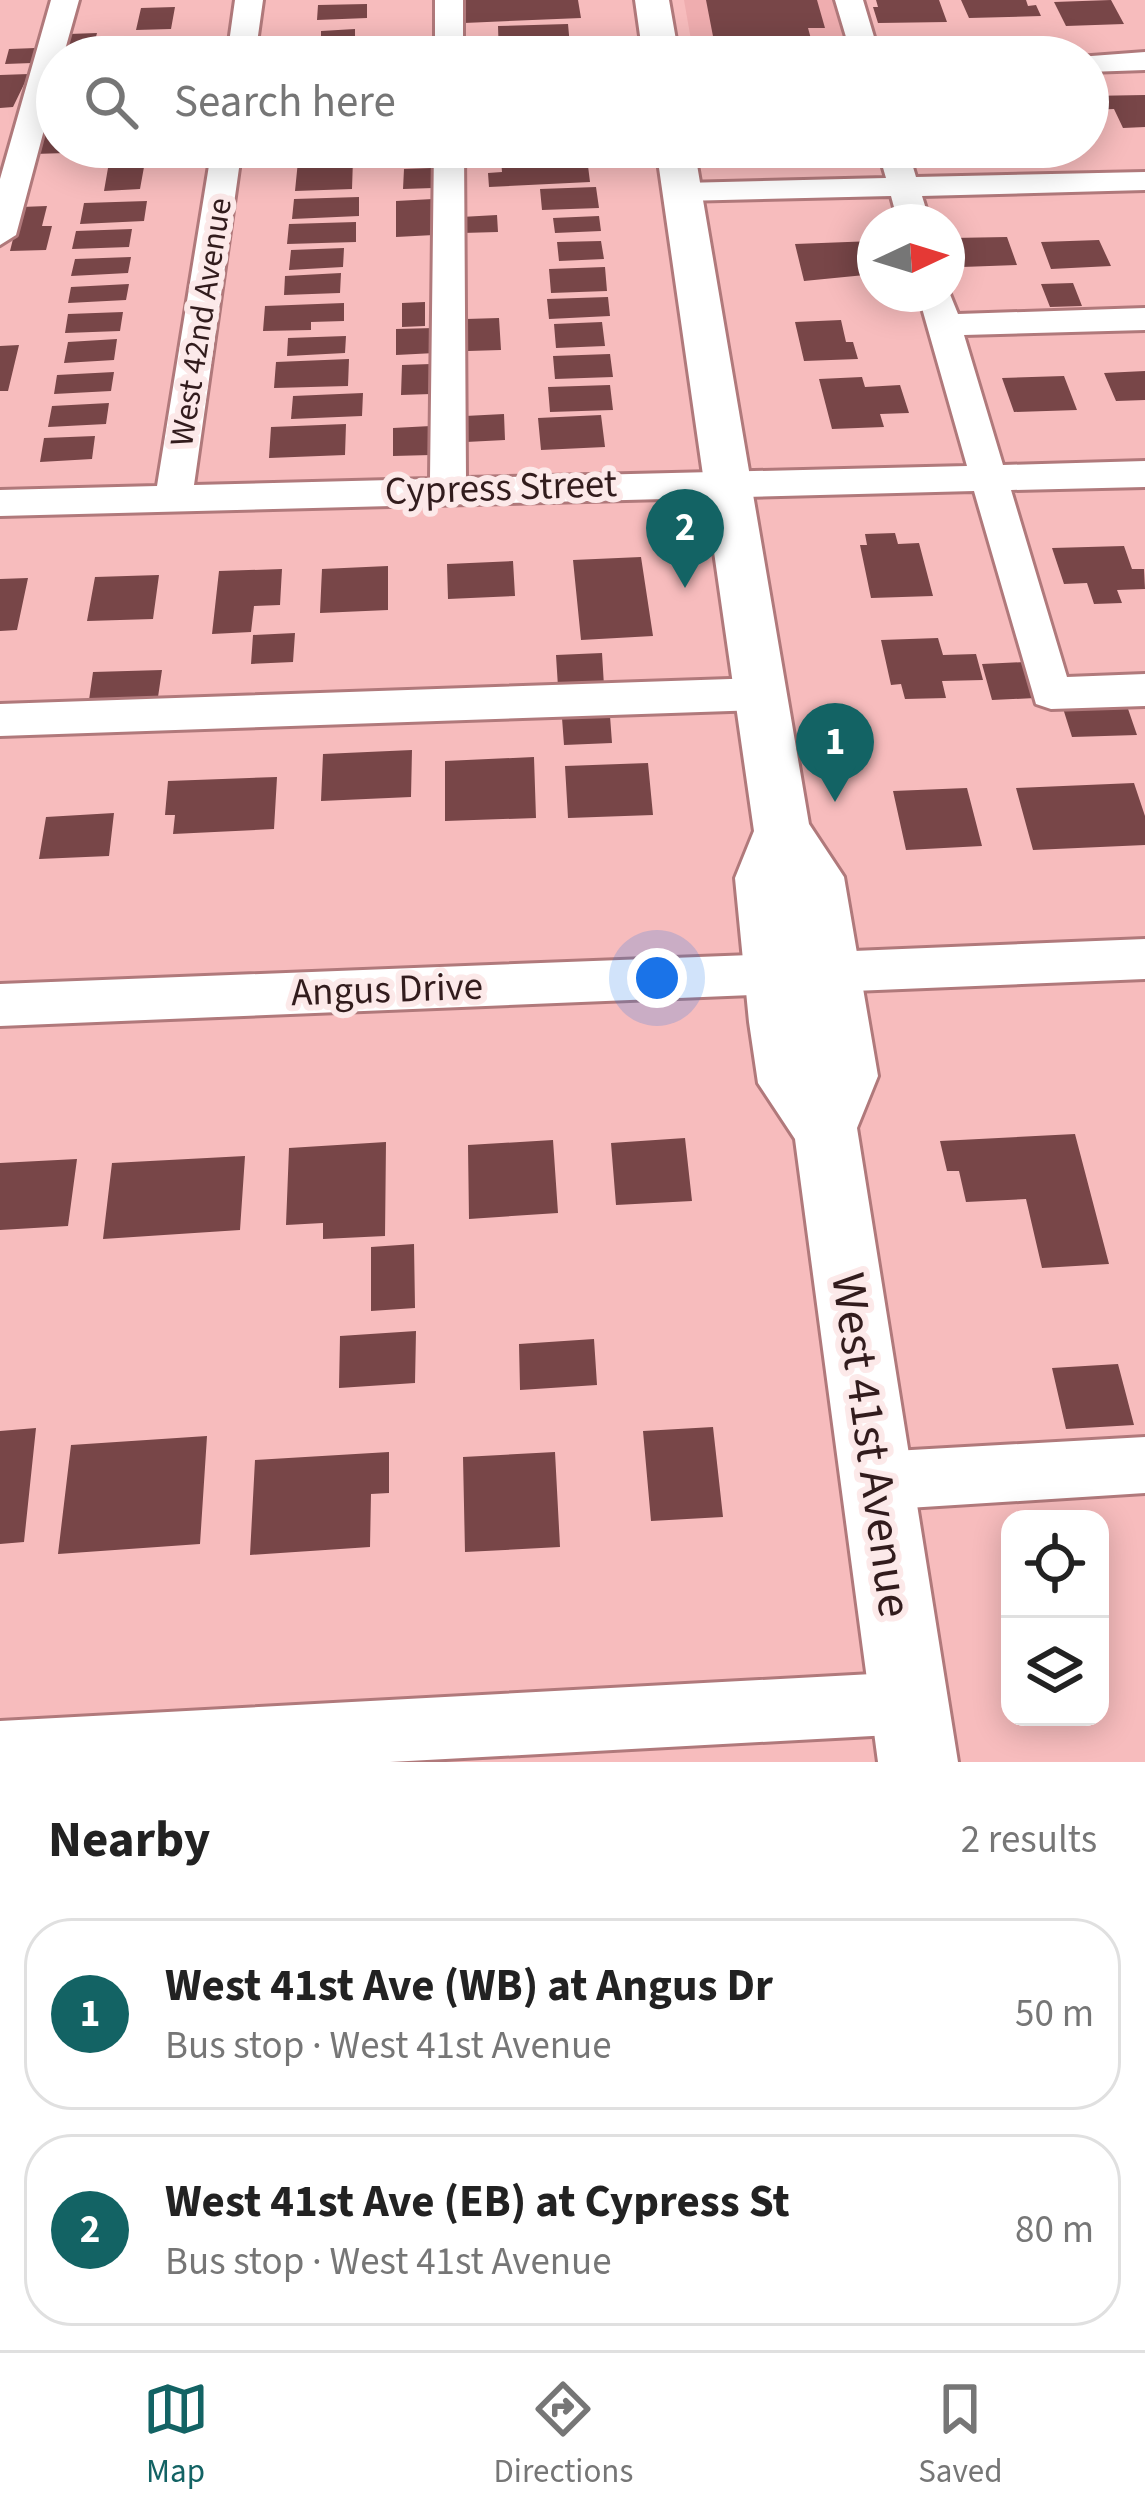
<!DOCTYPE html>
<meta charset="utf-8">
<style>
:root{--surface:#fff;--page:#f2f2f2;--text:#222;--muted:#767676;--line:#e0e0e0;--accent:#136364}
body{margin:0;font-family:"Source Sans 3",sans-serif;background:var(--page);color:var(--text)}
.controls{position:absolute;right:36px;bottom:36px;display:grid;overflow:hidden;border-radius:24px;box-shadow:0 6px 30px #0003}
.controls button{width:108px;height:108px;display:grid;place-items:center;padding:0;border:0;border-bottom:3px solid var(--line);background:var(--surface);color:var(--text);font:60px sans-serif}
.compass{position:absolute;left:857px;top:204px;width:108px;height:108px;border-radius:50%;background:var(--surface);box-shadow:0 6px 30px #0003;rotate:86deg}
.you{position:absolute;left:657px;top:978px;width:42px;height:42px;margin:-30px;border:9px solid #fff;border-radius:50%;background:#1a73e8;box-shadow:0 0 0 18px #1a73e833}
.badge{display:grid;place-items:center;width:78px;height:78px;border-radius:50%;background:var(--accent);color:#fff;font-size:39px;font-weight:700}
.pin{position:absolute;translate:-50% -99px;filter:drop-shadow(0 3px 6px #0008)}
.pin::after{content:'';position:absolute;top:63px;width:42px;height:36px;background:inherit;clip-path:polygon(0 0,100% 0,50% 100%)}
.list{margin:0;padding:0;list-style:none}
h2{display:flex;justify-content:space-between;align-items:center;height:156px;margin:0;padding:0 48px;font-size:51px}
h2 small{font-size:39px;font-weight:400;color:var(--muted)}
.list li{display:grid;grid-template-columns:78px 1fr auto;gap:36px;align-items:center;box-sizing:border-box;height:192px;margin:0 24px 24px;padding:0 24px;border:3px solid var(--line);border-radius:48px}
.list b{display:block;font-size:45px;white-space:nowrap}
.list p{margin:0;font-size:39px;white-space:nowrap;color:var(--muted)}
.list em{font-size:39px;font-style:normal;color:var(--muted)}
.icon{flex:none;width:66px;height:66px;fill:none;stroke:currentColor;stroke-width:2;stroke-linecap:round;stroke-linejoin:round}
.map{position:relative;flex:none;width:1145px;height:1762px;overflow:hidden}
.search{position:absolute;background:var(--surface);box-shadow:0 6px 30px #0003;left:36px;right:36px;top:36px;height:132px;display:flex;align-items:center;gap:30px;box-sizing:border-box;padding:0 42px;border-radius:66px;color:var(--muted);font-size:45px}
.sheet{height:588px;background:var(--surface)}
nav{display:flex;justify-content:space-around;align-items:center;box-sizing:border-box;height:168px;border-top:3px solid var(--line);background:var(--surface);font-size:33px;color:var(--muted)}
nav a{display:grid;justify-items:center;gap:6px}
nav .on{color:var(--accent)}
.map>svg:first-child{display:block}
.built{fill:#efadaf}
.building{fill:#784648}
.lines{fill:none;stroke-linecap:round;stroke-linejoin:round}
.minor-casing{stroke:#b0797b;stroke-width:6}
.major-casing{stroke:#b0797b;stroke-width:6}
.minor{fill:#fff;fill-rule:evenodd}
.major{fill:#fff;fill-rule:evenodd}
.labels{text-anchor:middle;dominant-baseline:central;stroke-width:12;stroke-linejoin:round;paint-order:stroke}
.far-street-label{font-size:33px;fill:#321c1d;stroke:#fce9e9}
.street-label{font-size:39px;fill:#321c1d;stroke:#fce9e9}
.near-street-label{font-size:48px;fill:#321c1d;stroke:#fce9e9}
</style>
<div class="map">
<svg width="1145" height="1762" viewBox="0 0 1145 1762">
<rect width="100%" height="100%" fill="#f7bcbd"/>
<path class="built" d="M684,0h157l16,57h-163z"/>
<path class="building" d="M463,0h115l3,18 -117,5z
M706,0h111l8,28h-17l8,29h-99z
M876,0h63l8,22 -69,1 -5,-16h5z
M961,0h65l2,6 8,-1 5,11 -72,2z
M1111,0l13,24 -58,2 -12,-24z
M367,4v14l-50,2 1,-15z
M175,7l-4,22 -35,1 5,-22z
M568,24l3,33h-72l-1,-31z
M355,29v23l-34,2v-23z
M97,33l-5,20 -28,1 5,-20z
M177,36l-4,21h-50l4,-20z
M956,41l4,16h-29l-4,-15z
M36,48l-4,15 -27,1 4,-15z
M29,74l-16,33 -13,1v-33z
M1145,95v32l-22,1 -9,-19 -26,1v-14z
M57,127v20h10l-1,6 -32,1 6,-26z
M109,147h40l-1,10 -42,2z
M301,147h60v5l-61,3z
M500,147h65l3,20 20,-1 2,16 -101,5 -1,-14 14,-1z
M789,147h54l2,9 -53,1z
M353,159l-1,30 -57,2 3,-30z
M144,167l-4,22 -36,2 4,-23z
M432,168l1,20 -30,1 1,-20z
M596,187l3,21 -57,2 -2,-21z
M359,197v19l-67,3 2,-20z
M433,199l1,36 -38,2v-36z
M147,201l-3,20 -64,3 4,-21z
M47,206l-5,20h10l-6,24 -36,1 11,-44z
M497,215l1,17 -36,1 -1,-16z
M599,216l2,15 -46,2 -2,-15z
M356,222v20l-69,2 2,-20z
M132,229l-3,18 -57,2 4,-18z
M1007,237l10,28 -55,2 -10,-29z
M1099,240l12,26 -60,3 -10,-27z
M601,241l3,18 -45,2 -2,-19z
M874,241l1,33 -71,7 -9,-37z
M344,248l-1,19 -54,3 2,-20z
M131,257l-3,16 -57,3 4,-17z
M605,267l2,24 -56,2 -2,-24z
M341,273l-1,20 -56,2 1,-19z
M1073,283l9,23 -32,1 -9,-23z
M129,284l-3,16 -58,3 3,-16z
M608,297l2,19 -61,3 -2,-20z
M425,302v24l-23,1v-24z
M344,303v18l-33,1v8l-48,1 2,-25z
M123,312l-3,19 -55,2 3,-19z
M499,318l2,32 -33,1 -2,-32z
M841,320l5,22h7l5,17 -54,2 -9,-39z
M602,322l3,24 -49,2 -2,-24z
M434,328l1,25 -39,2v-26z
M346,336l-1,17 -58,3 1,-18z
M117,339l-3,21 -50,3 4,-21z
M19,345l-11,46h-8v-45z
M610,354l3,23 -58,2 -2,-23z
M349,359l-1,27 -74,2 2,-26z
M431,364v30l-30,1 1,-30z
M1145,371v29l-29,1 -12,-28z
M114,372l-3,19 -57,3 3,-19z
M1064,376l13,34 -63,2 -12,-34z
M862,377l3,10 35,-2 9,28 -29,1 4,13 -52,2 -13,-50z
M610,385l3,25 -63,2 -2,-25z
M363,393l-1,23 -71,3 2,-23z
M109,403l-3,21 -58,3 4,-21z
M504,414l1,26 -39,2 -1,-26z
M601,415l4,32 -64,3 -3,-32z
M346,424l-1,31 -76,3 2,-31z
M431,426v29l-38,1v-28z
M95,436l-3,23 -52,3 4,-24z
M895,533l3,11 21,-1 14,53 -62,2 -11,-53h7l-2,-11z
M1124,546l8,23h12l1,20 -28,1 5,13 -28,1 -7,-21 -23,1 -12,-36z
M641,557l12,79 -72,4 -8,-80z
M513,561l2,35 -67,3 -1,-35z
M388,566v44l-68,3 2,-44z
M282,569l-2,36 -26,1 -3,26 -39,2 7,-63z
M159,575l-6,44 -66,2 8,-44z
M28,578l-11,52 -17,1v-52z
M295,633l-2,29 -42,2 2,-29z
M938,638l5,17 33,-1 7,26 -41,1 4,17 -41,1 -4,-15 -10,1 -10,-45z
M602,653l2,33 -46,1 -2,-32z
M1024,662l11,36 -43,2 -10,-36z
M162,670l-4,27 -69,3 4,-28z
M1125,700l12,35 -65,2 -11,-35z
M610,716l2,27 -48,2 -2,-27z
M412,750l-1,47 -90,4 2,-47z
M534,757l2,61 -91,3v-60z
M648,763l5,52 -85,3 -3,-52z
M277,777l-3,52 -101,5 2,-19h-10l3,-34z
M1134,783l11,33v29l-112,5 -17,-62z
M967,788l15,58 -76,4 -13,-59z
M114,813l-5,43 -70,3 7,-42z
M1075,1134l34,130 -67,4 -16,-69 -60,3 -7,-31h-12l-7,-30z
M685,1138l7,63 -76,4 -5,-62z
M553,1140l5,73 -89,6 -1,-74z
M386,1142l-1,94 -62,3v-16l-37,2 3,-77z
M245,1156l-5,74 -137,9 9,-76z
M77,1159l-9,67 -68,4v-67z
M414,1244l1,64 -44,3v-64z
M416,1331l-1,52 -76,5 1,-52z
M594,1339l3,46 -77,5 -1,-46z
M1118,1364l16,61 -68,4 -14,-61z
M713,1427l10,90 -72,4 -8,-90z
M36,1428l-12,114 -24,2v-113z
M207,1436l-7,108 -142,10 13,-109z
M389,1452v41l-18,1 -1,53 -120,8 5,-95z
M555,1452l5,95 -95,5 -2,-95z"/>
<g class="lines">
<defs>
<path id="minor" d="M51,0h28l-16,57h-6v24l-41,154 -16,10v-66z
M235,0h28l-8,57h-28z
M435,0h28v57h-28z
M835,0h28l17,57h-28z
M1145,52v18l-57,2v-15h-10z
M212,147h30l-48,338 236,-6 4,-332h30l2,331 501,-12 -49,-172h29v-7l11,27 187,-6v22l-181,5 39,130 142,-4v26l-134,3 56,187 78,-3v32l-94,3 -15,-5 -62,-213 -974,25v-26l157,-4z
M877,147h30l9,30 229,-5v18l-223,6 8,26h-32l-7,-26 -209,5 -16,-9 16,-9 204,-5z
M760,678l15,5 6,11 -6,11 -15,5 -760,26v-32z
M1145,939v40l-316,13 -17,-6 -6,-14 6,-14 17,-6z
M774,954l17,6 6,14 -6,14 -17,6 -774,32v-42z
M1145,1437v56l-269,17 -20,-9 -9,-20 9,-20 20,-9z
M909,1672l22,9 9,22 -9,22 -22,9 -519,28h-390v-41z"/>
<path id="major" d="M635,0h34l10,57h-36z
M656,147h38l115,677 35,53 34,199 -21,52 101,634h-80l-83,-623 -37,-56 -9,-61 -14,-144 19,-47z"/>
</defs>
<use href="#minor" class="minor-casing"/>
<use href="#major" class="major-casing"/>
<use href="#minor" class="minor"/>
<use href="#major" class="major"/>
</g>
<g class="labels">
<g class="far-street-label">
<text transform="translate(201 322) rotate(-81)">West 42nd Avenue</text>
</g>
<g class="street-label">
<text transform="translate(501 488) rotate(-2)">Cypress Street</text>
<text transform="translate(387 990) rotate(-2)">Angus Drive</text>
</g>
<g class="near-street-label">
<text transform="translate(871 1445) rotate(82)">West 41st Avenue</text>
</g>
</g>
</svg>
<div class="controls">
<button><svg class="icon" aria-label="locate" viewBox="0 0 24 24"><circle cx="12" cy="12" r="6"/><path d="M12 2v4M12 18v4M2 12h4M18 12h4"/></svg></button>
<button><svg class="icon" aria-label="layers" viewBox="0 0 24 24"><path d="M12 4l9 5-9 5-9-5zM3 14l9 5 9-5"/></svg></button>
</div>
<svg class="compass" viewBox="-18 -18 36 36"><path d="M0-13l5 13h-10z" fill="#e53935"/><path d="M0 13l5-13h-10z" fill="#767676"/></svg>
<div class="you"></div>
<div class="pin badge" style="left:835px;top:802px">1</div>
<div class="pin badge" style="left:685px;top:588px">2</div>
<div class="search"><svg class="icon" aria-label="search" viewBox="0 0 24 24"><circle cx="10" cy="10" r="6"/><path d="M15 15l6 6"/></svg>Search here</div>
</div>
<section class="sheet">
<h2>Nearby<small>2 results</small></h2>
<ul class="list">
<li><span class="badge">1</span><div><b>West 41st Ave (WB) at Angus Dr</b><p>Bus stop · West 41st Avenue</p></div><em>50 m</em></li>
<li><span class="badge">2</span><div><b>West 41st Ave (EB) at Cypress St</b><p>Bus stop · West 41st Avenue</p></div><em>80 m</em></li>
</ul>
</section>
<nav>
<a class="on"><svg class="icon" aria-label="map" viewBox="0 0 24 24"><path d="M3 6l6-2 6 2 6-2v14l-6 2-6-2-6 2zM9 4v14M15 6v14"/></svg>Map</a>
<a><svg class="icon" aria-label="directions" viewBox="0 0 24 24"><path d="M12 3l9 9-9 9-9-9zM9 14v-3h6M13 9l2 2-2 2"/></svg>Directions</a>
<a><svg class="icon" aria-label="saved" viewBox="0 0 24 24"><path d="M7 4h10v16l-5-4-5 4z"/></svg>Saved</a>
</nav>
